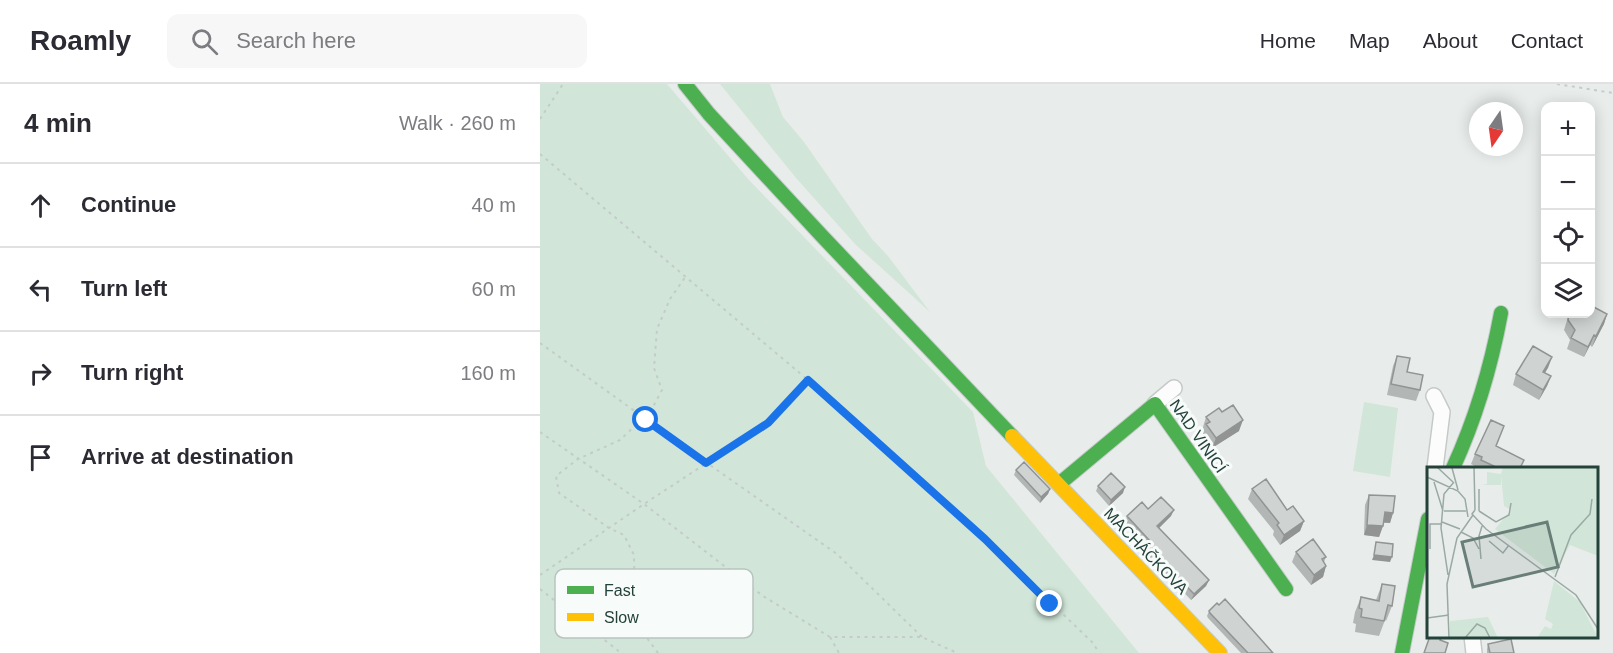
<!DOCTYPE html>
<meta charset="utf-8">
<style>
:root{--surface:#fff;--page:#f7f7f7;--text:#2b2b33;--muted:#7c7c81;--line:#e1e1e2}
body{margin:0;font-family:Helvetica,sans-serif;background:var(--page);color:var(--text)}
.controls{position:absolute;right:18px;top:18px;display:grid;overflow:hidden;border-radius:12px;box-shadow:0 3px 15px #0003}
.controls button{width:54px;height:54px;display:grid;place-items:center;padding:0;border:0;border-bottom:2px solid var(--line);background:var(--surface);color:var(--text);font:30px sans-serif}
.compass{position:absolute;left:929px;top:18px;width:54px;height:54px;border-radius:50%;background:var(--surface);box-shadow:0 3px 15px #0003;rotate:193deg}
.stop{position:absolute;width:18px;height:18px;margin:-14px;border:4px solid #1a73e8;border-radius:50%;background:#fff}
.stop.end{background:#1a73e8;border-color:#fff;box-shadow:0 2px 6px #0008}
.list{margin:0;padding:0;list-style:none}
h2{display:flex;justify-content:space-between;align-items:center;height:78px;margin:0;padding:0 24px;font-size:26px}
h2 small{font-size:20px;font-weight:400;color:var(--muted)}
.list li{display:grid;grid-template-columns:39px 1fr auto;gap:18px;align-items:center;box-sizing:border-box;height:84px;padding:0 24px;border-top:2px solid var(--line)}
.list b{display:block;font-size:22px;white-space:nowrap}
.list em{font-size:20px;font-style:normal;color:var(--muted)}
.icon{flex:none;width:33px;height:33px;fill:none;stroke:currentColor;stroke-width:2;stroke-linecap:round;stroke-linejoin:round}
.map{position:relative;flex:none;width:1073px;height:569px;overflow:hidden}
header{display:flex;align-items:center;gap:36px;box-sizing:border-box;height:84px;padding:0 30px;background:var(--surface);border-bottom:2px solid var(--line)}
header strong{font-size:28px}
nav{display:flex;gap:33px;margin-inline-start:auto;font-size:21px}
.search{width:420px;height:54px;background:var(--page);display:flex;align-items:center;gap:15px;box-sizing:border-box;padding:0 21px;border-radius:12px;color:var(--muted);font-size:22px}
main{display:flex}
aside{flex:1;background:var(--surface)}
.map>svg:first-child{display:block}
.green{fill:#d1e6d8}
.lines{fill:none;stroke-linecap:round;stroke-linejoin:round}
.street-casing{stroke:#c5cac8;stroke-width:18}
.fast-casing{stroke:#c3cbc8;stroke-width:16}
.slow-casing{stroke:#c3cbc8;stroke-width:16}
.path{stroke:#c3ccca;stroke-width:2;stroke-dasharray:3 4.5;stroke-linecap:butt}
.street{stroke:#fcfcfc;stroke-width:15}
.fast{stroke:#4caf50;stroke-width:14}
.slow{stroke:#ffc107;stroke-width:14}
.wall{fill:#b2b6b5}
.shaded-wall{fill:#919493}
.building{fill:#cfd4d2;stroke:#919493;stroke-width:1.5}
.route{stroke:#1a73e8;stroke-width:8}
.labels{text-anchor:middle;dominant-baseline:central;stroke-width:6;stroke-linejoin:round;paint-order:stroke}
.street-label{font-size:16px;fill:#24423a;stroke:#f7fbf9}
.inset-road{fill:none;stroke:#9aa9a4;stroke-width:1.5}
.view{fill:#697e78;fill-opacity:0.15;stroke:#697e78;stroke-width:3}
.inset-edge{fill:none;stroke:#24423a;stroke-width:3}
.key{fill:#f7fbf9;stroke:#b8c4c0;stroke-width:1.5}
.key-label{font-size:16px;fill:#24423a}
</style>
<header>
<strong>Roamly</strong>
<div class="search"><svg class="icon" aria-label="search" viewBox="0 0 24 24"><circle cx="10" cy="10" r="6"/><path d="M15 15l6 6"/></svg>Search here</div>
<nav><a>Home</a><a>Map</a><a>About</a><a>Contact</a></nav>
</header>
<main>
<aside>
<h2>4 min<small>Walk · 260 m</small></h2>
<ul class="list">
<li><svg class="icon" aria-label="ahead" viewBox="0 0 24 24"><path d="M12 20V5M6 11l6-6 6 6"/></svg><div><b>Continue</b></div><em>40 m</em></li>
<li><svg class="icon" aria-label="left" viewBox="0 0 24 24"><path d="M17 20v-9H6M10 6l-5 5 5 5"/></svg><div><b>Turn left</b></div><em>60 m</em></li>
<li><svg class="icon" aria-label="right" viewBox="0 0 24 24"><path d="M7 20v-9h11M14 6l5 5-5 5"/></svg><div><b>Turn right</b></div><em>160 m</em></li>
<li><svg class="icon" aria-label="arrive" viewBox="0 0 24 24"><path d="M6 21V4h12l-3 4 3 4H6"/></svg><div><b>Arrive at destination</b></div></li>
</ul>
</aside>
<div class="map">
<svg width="1073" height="569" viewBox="0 0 1073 569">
<rect width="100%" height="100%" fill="#e8edeb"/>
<path class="green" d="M0,0h127l82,96 224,232 13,54 153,187h-599z
M180,0h50l13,33 21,25 68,97 16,17 42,56 -75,-68 -59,-66z
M824,318l34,6 -8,69 -37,-6z"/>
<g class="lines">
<defs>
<path id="street" d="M894,312l8,16 -7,56
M615,320l19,-16
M932,552l2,17"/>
<path id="fast" d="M145,0l24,30 113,122 190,200
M913,384c23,-50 38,-101 48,-155
M519,400l96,-80 131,185
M862,569l26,-134"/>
<path id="slow" d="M472,352l208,217"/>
</defs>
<use href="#street" class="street-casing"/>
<use href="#fast" class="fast-casing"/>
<use href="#slow" class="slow-casing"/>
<path class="path" d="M1017,0l56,9
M0,35l23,-35
M0,70l268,226 177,159 108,104 6,10
M0,259l167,120 130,91 85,83
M0,348l104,72 119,92 67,41h92l35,16
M0,491l104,-71 124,-81 40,-43
M0,505l81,64
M290,553l9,16
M118,569l-11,-15 -12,-28 -1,-55 -10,-20 -15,-7 -50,-35 -3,-17 22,-17 42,-19 17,-16 9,-4 16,-30 -8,-22 3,-39 13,-30 16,-23"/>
<use href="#street" class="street"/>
<use href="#fast" class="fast"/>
<use href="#slow" class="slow"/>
</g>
<path class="wall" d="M1029,230h38l-3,10 -12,23 -2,-2 -6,12 -17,-8 3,-9 -6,-10z
M857,272l23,34 -4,11 -29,-6 6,-29z
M1012,273l-7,16 6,3 -4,10 -8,14 -26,-15 3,-11z
M682,328l17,19 -27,17 -9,-14 1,-4 -1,-3 3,-10z
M956,362l25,22h-43l-7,-4 4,-10z
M476,386l34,19 -2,5 -8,9 -26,-28z
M558,402l25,7 -14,13 -13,-15z
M712,405l52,32 -4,10 -20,14 -7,-10 1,-4 -26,-32z
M829,411l24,18 -3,10h-6l-5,14 -15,-2 1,-30z
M608,425l23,7 -12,12 50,52 -3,6 -15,14 -47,-49 2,-6 -21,-23 2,-6z
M756,468l30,5 -2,5 2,4 -3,11 -12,8 -19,-23z
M842,500l10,22 -6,15 -1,-1 -6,16 -24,-4 1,-8 -3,-1 2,-11 6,-15 15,3z
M669,527l64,42h-32l-33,-35 -1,-2z
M948,560l26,9h-27v-4z"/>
<path class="shaded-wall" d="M1067,230l-3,10 -12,23 4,-11z
M1054,251l-4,10 -6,12 4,-10z
M1012,273l-4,11 -9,14 4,-10z
M1011,292l-4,10 -8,14 4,-10z
M703,336l-4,11 -27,17 4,-10z
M585,403l-2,6 -14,13 2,-6z
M510,405l-2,5 -8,9 1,-6z
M634,426l-3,6 -16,16 2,-6z
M845,428l8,1 -3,10 -9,-1z
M764,437l-4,10 -20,14 4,-10z
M827,441l16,1 -4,11 -15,-2z
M834,471l18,2 -2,5 -18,-2z
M786,482l-3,11 -12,8 3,-10z
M669,496l-3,6 -15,14 3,-6z"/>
<path class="building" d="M1050,221l17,9 -11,22 -2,-1 -6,12 -17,-9 4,-8 -7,-10 1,-6h21z
M993,262l19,11 -9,15 8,4 -8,14 -27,-16z
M857,272l13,2 -3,14 16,3 -3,15 -29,-6z
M693,321l10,15 -27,18 -10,-14 4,-2 -4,-5 13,-9 3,4z
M951,336l13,6 -8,20 28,14 -4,8h-22l-17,-8 1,-3 -7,-3z
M484,378l26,27 -9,8 -25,-27z
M571,389l14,14 -14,13 -13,-14z
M726,395l21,31 6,-4 11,15 -20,14 -7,-10 2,-2 -27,-34z
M829,411l26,1 -2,17 -8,-1 -2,14 -16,-1z
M621,413l13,13 -17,16 52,54 -15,14 -48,-49 4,-4 -23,-25 15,-14 6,7z
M773,455l13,18 -4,2 4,7 -12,9 -18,-23z
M836,458l17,2 -1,13 -18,-2z
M842,500l13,2 -3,20 -4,-1 -4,16 -23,-4 1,-8 -3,-1 2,-11 18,4z
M685,515l48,54h-25l-38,-40 -1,-2 8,-8 2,2z
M890,552h11l-1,4 8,3 -3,10h-21z
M971,555l3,14h-24l-2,-9z"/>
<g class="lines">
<path class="route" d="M106,336l60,43 62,-40 40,-43 177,159 65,65"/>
</g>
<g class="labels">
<g class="street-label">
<text transform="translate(658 352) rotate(55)">NAD VINICÍ</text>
<text transform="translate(606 467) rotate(46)">MACHÁČKOVA</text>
</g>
</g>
<g transform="translate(887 383)">
<rect width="171" height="171" fill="#e8edeb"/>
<path d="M76,0h95v89l-28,-11 -16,29 -59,-45 16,-19 -7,-4 -3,-31v10h-20l6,-1v-12l14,2zM127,114l26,21 18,36h-61l8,-12 6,3 2,-5 -8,-5zM61,150l10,21h-48v-17z" fill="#d1e6d8"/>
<path class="inset-road" d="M10,0l16,15M47,0l1,43M25,1l6,22M0,10l31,14 7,8 3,18M7,15l9,29M52,22v22M48,43l-3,4 14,15 90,66 22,34M17,44h22M52,44l17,11 13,-7 2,-12M15,55l18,7M34,65l12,6 6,11M62,74l14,12 6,-8M3,82v-25h11M54,92l-2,-23 3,-10M21,108l-7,-47 3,-34 10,-12M128,110l16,-42 19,-21 2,-15M0,151l22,-3M22,171l-2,-54 10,-46 16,-23M38,171l12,-14 8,4 5,10"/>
<path class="view" d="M120,55l11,45 -85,20 -11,-45z"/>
<rect width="171" height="171" class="inset-edge"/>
</g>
<rect x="15" y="485" width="198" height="69" rx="9" class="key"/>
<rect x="27" y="502" width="27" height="8" fill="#4caf50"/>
<rect x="27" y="529" width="27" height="8" fill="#ffc107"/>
<g class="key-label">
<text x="64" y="512">Fast</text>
<text x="64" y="539">Slow</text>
</g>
</svg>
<div class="controls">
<button>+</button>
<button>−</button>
<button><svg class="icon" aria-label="locate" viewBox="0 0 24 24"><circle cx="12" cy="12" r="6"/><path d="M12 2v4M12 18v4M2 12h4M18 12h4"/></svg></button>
<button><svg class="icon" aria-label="layers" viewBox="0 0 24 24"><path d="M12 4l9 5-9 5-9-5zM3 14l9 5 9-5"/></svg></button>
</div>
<svg class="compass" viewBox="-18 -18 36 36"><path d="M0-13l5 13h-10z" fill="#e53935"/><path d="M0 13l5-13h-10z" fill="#7c7c81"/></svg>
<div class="stop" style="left:106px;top:336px"></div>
<div class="stop end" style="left:510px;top:520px"></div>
</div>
</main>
